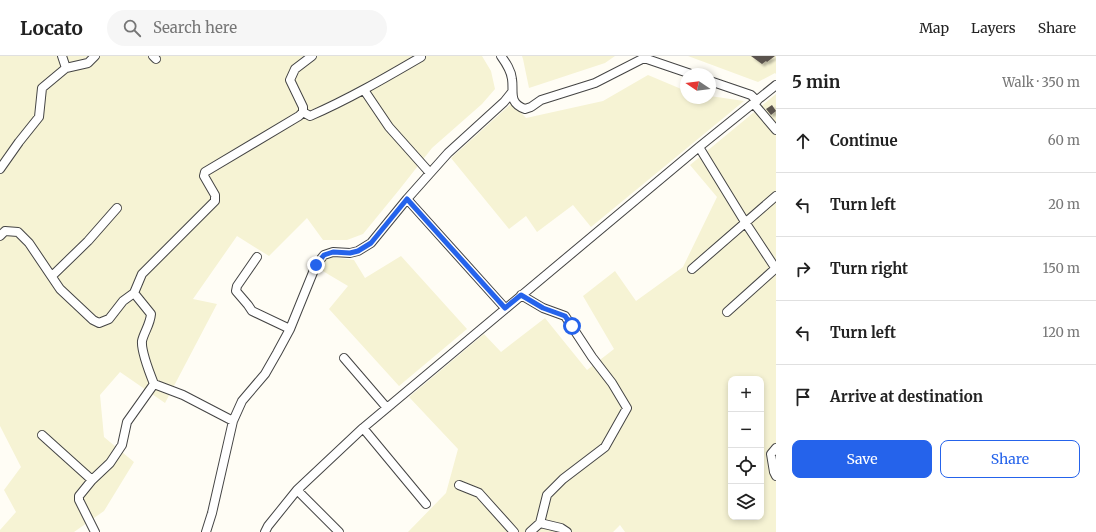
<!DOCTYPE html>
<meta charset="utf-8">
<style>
:root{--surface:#fff;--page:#f6f6f6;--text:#222;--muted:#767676;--line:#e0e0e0;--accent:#2563eb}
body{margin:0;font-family:Merriweather,serif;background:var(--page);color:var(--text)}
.controls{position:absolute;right:12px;bottom:12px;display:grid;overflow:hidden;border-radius:8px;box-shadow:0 2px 6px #0003}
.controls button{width:36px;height:36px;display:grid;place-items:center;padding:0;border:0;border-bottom:1px solid var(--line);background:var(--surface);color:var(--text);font:20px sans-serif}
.compass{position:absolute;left:680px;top:12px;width:36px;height:36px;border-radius:50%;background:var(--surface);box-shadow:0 2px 6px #0003;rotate:283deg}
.stop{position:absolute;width:12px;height:12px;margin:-9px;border:3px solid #2563eb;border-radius:50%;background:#fff}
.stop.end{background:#2563eb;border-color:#fff;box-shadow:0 1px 4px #0008}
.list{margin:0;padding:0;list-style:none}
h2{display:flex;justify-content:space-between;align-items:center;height:52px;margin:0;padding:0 16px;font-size:17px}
h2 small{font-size:13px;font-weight:400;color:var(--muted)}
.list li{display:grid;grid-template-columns:26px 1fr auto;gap:12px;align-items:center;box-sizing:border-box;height:64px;padding:0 16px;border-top:1px solid var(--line)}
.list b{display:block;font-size:15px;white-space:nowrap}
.list em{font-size:13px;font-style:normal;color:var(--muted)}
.actions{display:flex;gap:8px;padding:12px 16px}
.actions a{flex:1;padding:9px 0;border:1px solid var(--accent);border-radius:8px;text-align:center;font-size:14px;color:var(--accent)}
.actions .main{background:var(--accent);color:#fff}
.icon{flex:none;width:22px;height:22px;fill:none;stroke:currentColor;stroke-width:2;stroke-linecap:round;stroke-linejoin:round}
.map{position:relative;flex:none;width:776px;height:476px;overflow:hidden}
header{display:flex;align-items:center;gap:24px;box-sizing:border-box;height:56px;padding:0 20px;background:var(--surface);border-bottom:1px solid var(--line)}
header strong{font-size:19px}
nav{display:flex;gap:22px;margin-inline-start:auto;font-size:14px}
.search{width:280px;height:36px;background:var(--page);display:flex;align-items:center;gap:10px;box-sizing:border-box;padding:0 14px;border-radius:22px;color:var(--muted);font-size:15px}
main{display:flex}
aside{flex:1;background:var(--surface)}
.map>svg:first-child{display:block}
.farmland{fill:#f6f3d4;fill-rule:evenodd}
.building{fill:#5a524d;filter:url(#shadow)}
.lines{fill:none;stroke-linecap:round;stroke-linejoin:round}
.minor-casing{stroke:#444;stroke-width:10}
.minor{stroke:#fff;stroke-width:8}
.route{stroke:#2563eb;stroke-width:5}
</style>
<header>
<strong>Locato</strong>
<div class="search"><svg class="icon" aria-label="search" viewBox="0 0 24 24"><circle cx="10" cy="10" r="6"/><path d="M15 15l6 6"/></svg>Search here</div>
<nav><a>Map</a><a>Layers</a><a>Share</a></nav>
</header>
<main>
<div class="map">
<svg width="776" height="476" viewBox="0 0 776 476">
<defs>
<filter id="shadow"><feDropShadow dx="2.5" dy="2.5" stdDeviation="1" flood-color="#0004"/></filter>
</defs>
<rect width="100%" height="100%" fill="#fffdf5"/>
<path class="farmland" d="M0,0h482l9,15 4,18 -13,15 -50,44 -33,42 -36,44 -16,6h-24l-16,-22 -38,38 -32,-20 -44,63 24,5 -52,99 -45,-31 -20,23 4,42 30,25 -30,49 -30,21h-74v-2l16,-18 -12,-22 17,-23 -21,-41z
M522,0h93l-10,7 -76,25 -6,-29z
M688,0h88v18l-1,-1 -17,9z
M648,19l38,16v7h24v-2l34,5 -153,126 -18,-22 -36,27 -11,-16 -17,13 -58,-71 61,-55 14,15 77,-17z
M776,38v438h-151l-5,-7 -7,7h-205l38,-39 12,-44 -49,-52 75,-63 17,18 44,-34 42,52 27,-21 -31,-53 32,-25 21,30 47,-34 34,-70 -27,-32zM731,323h30v138h-30z
M401,200l66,73 -68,57 -70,-77 19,-23 -27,-16 4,-10 8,-3 21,3 11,18z"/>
<path class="building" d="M751,0h24l-8,6 -1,-1 -4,3z
M772,49l4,6 -5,4 -5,-6z"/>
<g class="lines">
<defs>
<path id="minor" d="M62,0l4,12
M153,0l3,3
M501,0c5,7 10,14 11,23 2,13 -4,24 13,30l6,-2 10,-7 54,-17 49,-25 47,16
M710,25l41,14 6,6
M364,34l25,37 41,46
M754,48l22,26
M303,56l7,4c39,-17 75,-38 111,-59
M699,91l46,75 31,47
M0,113l19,-27 20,-25 3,-29 24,-20 22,-5 7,-7
M407,143l98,109
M0,180l5,-5 13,1 11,11 31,46 33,31 6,3 10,-4 14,-18 11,-8 8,-19 73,-73v-6l-11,-19 1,-4 94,-56 4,-4v-5l-13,-27 5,-11 17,-13
M257,201l-20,29 -1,5 12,14 4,6 38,18
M692,213l84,-73
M52,220l36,-35 29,-33
M521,239l22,13 22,8 27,41 20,26 15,25 -22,39 -42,32 -16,16 -7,28 -10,9
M727,256l49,-44
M344,302l43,50
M154,328l29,11 50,26
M363,372l63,76
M42,379l50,45
M776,392l-5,6 3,18 2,4
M459,429l20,8 35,39
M297,434l42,42
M540,467l21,5 6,4
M95,476l-16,-32v-4l13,-16 18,-17 12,-18 5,-23 27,-38c-4,-10 -13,-33 -12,-43 2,-9 8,-16 9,-27l-17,-21
M206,476l6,-19 21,-92 9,-20 23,-27 12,-21 13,-24 26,-64 8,-10 9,-3 17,1 8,-2 13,-8 36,-44 41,-46 56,-51 8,-10
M265,476l3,-6 29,-36 66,-62 336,-281 77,-62"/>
</defs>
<use href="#minor" class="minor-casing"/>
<use href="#minor" class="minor"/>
</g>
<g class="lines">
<path class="route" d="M316,209l8,-10 9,-3 17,1 8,-2 13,-8 36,-44 98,109 16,-13 22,13 22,8 7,10"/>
</g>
</svg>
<div class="controls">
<button>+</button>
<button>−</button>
<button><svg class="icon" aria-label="locate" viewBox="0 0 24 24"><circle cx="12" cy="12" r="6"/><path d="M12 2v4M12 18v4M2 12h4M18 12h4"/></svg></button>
<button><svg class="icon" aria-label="layers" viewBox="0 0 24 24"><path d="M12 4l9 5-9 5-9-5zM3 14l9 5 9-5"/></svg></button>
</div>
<svg class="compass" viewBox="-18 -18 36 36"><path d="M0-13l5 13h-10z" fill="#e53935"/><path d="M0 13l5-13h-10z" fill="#767676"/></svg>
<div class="stop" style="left:572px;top:270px"></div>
<div class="stop end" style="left:316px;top:209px"></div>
</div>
<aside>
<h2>5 min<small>Walk · 350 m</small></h2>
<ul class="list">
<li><svg class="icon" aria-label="ahead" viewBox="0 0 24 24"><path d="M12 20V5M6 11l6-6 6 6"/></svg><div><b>Continue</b></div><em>60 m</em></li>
<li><svg class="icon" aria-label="left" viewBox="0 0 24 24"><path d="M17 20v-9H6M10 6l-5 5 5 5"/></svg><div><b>Turn left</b></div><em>20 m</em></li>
<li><svg class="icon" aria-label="right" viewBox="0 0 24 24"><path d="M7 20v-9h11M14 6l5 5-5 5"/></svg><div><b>Turn right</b></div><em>150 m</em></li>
<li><svg class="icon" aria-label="left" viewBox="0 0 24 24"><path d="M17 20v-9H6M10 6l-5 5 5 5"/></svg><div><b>Turn left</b></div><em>120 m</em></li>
<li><svg class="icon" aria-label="arrive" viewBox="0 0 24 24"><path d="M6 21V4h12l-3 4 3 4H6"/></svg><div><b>Arrive at destination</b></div></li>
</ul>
<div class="actions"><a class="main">Save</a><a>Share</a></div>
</aside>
</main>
